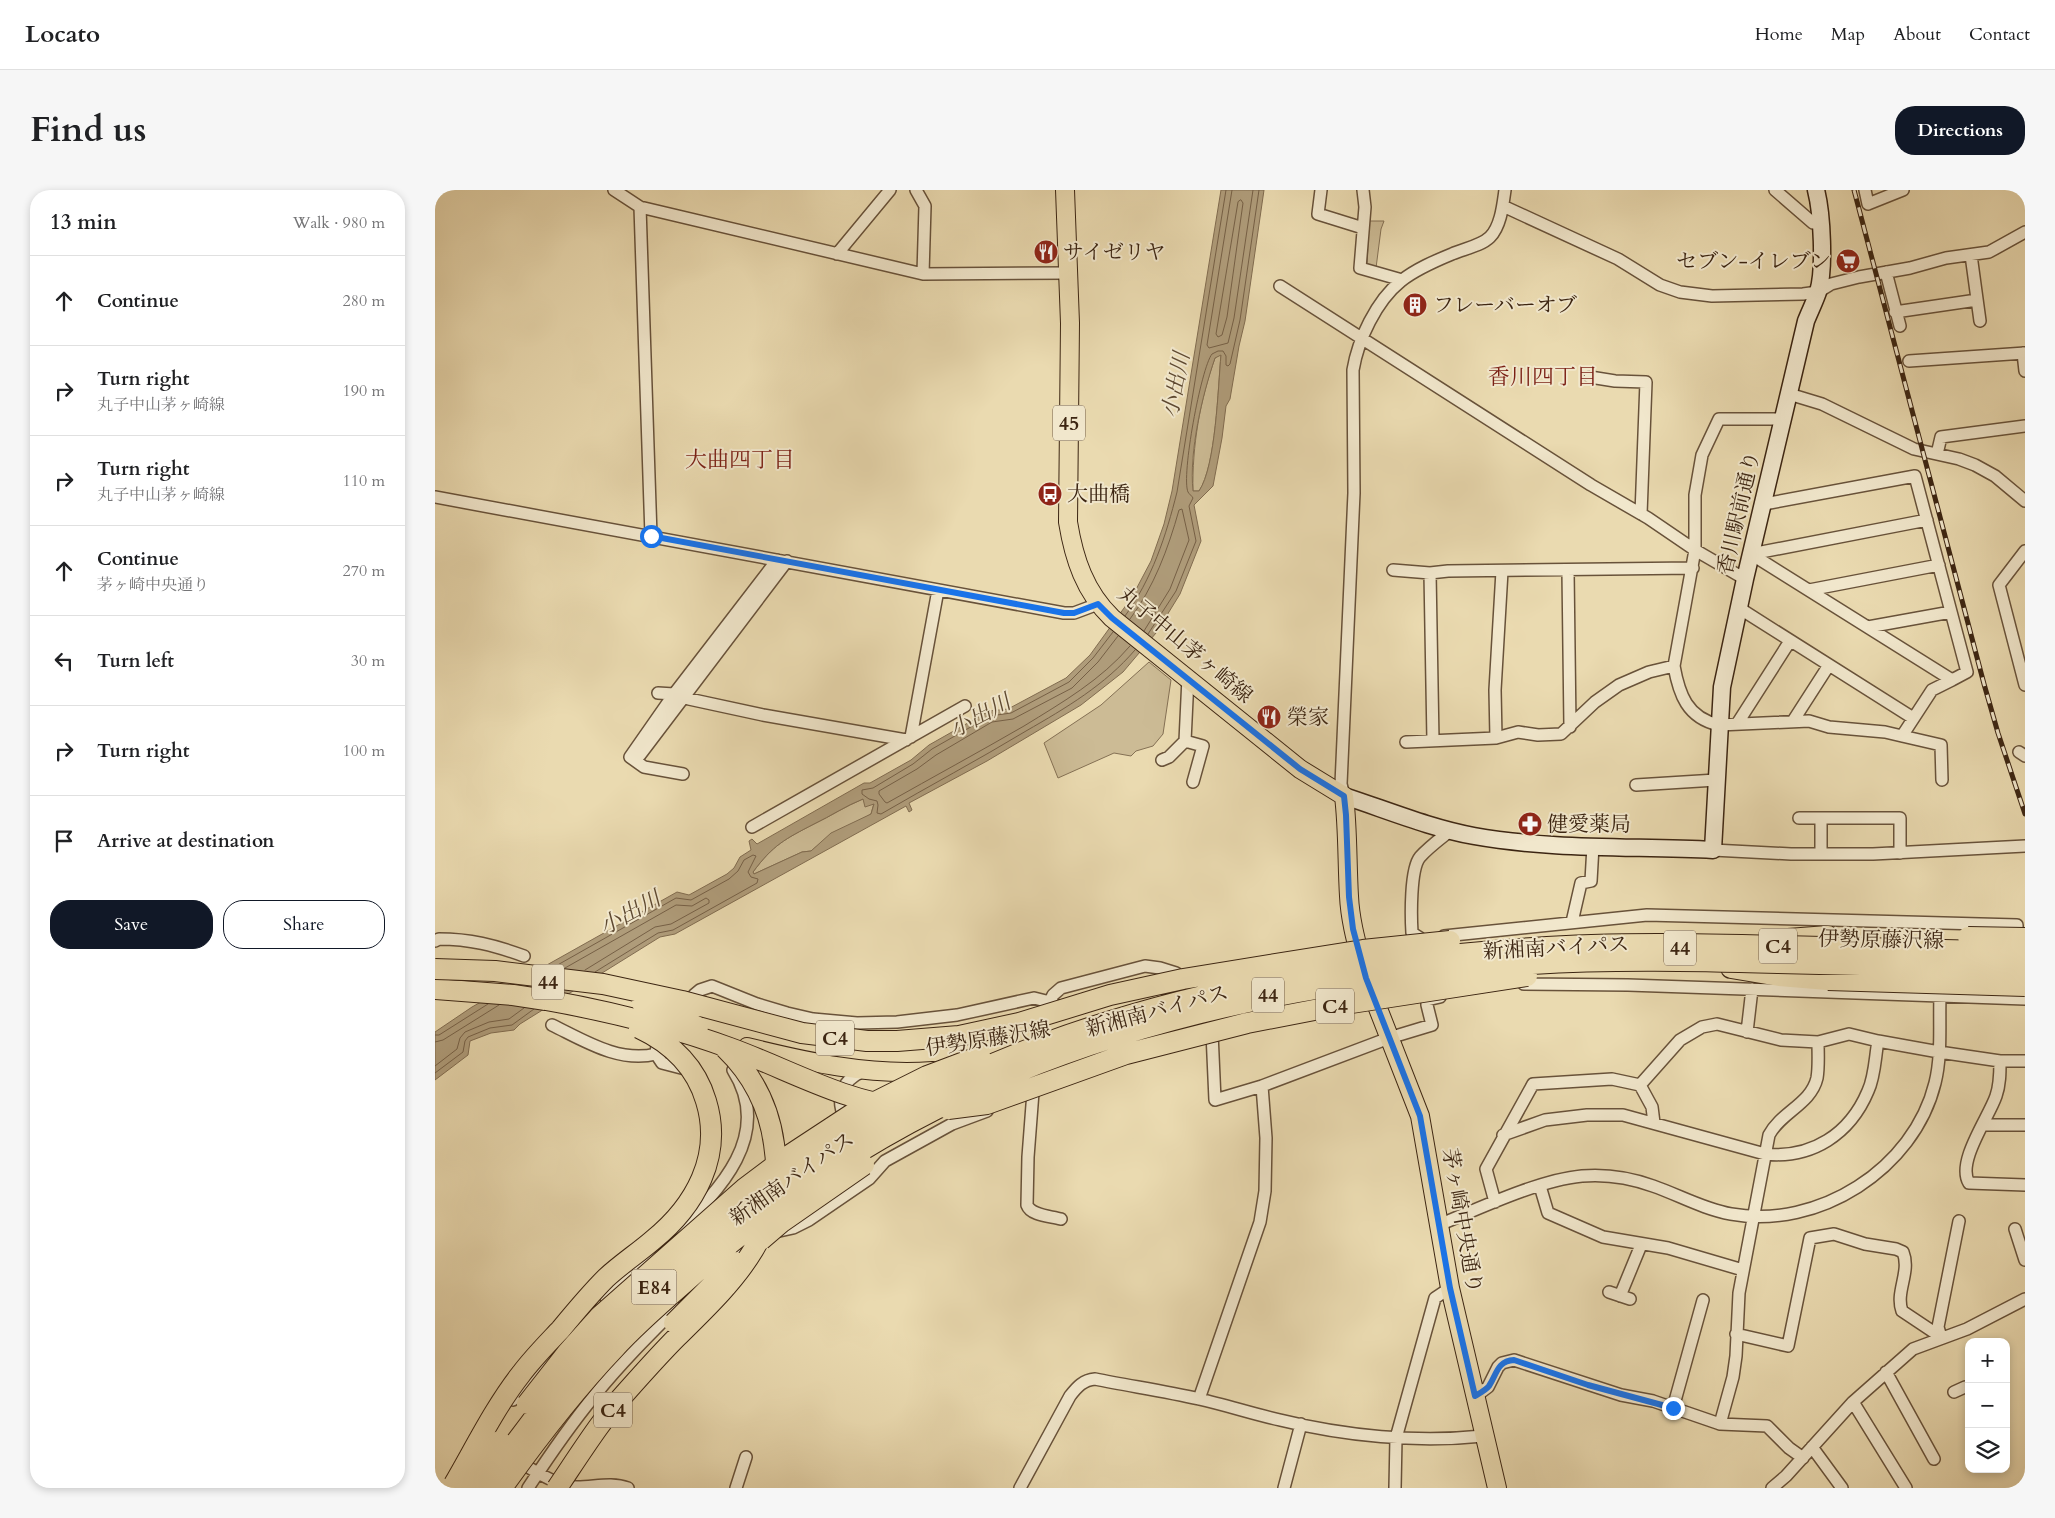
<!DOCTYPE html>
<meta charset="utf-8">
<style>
:root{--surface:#fff;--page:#f6f6f6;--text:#202124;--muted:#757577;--line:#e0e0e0;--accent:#111827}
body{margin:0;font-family:Cardo,"Noto Serif JP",serif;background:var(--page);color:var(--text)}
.controls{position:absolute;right:15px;bottom:15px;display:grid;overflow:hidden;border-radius:10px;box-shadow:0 2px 8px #0003}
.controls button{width:45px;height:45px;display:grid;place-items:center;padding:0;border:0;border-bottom:1px solid var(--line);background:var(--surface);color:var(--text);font:25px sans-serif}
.stop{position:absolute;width:15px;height:15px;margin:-11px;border:4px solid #1a73e8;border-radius:50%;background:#fff}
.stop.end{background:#1a73e8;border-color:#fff;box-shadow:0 1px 5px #0008}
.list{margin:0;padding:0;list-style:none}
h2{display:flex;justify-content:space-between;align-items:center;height:65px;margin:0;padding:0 20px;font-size:21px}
h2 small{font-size:16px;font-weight:400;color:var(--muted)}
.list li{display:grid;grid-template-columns:32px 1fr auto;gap:15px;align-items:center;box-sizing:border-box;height:90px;padding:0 20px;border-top:1px solid var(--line)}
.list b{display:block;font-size:19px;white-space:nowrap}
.list p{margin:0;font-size:16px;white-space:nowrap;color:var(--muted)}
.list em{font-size:16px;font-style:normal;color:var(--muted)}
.actions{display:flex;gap:10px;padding:15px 20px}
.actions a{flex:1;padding:11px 0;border:1px solid var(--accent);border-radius:20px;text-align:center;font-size:18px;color:var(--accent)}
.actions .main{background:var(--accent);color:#fff}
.icon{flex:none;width:28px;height:28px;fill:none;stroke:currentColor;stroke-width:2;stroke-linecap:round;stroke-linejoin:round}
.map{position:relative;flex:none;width:1590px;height:1298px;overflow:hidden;border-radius:20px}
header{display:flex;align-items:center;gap:30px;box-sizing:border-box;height:70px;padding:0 25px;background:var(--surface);border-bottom:1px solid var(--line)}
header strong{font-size:24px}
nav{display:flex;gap:28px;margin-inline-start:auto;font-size:18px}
.intro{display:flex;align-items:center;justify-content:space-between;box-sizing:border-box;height:120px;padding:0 30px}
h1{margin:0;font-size:35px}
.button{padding:12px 22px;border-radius:20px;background:var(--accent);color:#fff;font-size:18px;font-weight:700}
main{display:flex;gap:30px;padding:0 30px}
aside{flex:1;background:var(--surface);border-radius:20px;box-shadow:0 2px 8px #0003}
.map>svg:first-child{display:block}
.green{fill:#ccbb95;stroke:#847054}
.water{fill:#af9c7a;stroke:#816c50;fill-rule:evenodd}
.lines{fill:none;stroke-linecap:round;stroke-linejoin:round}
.shore{stroke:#766046;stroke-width:1}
.street-casing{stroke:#68523a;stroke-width:14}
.secondary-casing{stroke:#3c2512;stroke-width:19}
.primary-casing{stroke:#3c2512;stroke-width:20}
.highway-casing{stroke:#3c2512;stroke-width:22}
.street{stroke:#f1e7cc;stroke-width:11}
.secondary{stroke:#f1e7cc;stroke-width:16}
.primary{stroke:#eadab0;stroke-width:18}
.highway{stroke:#eadab0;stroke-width:20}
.rail-casing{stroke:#3c2512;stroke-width:5}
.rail{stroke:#f1e7cc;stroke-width:3;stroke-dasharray:9;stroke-linecap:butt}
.highway-bridge-casing{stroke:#3c2512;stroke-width:22;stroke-linecap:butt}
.highway-bridge{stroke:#eadab0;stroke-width:20}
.route{stroke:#1a73e8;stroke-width:6}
.labels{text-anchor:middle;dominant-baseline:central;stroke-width:4;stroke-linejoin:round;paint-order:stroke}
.shield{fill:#f1e7cc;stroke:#725f4a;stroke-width:1}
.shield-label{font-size:20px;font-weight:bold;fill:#3c2512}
.poi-label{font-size:21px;fill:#3c2512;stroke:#f1e7cc;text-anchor:start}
.street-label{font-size:21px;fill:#3c2512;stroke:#f1e7cc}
.neighbourhood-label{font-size:22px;fill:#7a1f14;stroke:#f1e7cc}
.water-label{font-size:22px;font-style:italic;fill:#5e4931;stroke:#f1e7cc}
</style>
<header>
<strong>Locato</strong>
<nav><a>Home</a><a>Map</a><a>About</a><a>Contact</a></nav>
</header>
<div class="intro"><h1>Find us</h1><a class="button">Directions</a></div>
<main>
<aside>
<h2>13 min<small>Walk · 980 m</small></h2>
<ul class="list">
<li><svg class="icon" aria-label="ahead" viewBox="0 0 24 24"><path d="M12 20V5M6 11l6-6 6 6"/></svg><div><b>Continue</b></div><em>280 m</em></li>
<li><svg class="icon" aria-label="right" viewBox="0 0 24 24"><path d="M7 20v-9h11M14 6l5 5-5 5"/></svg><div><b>Turn right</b><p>丸子中山茅ヶ崎線</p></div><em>190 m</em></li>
<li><svg class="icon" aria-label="right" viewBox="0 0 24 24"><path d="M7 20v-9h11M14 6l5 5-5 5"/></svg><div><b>Turn right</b><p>丸子中山茅ヶ崎線</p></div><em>110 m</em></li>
<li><svg class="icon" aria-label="ahead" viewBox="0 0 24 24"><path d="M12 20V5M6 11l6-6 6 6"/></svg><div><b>Continue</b><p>茅ヶ崎中央通り</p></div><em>270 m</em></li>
<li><svg class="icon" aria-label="left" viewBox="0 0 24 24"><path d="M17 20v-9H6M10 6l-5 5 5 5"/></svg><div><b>Turn left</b></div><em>30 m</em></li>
<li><svg class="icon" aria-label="right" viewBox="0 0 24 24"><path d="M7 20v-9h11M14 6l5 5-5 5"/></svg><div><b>Turn right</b></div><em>100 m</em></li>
<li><svg class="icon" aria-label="arrive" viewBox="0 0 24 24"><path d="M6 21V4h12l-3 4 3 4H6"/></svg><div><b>Arrive at destination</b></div></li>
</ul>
<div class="actions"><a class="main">Save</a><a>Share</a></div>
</aside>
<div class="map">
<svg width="1590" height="1298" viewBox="0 0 1590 1298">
<rect width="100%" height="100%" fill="#eadab0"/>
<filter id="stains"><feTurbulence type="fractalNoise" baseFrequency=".004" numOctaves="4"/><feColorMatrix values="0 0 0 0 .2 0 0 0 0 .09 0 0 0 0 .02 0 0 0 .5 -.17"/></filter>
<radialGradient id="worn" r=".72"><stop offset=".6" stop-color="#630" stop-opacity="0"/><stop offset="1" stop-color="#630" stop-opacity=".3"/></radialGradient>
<path class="green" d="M934,31h15l-3,8 -5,39 -9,-2z
M786,164c-3,33 -5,112 -22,137h-6c-1,-45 7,-91 22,-133z
M714,472l22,18 -8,54 -10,12 -17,5 -5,5 -17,-3 -56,25 -14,-35 57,-38z
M428,609l11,4 -3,11 -49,28 -11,9 -9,1 -48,22 -1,-2c20,-27 32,-33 61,-48 17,-8 32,-18 49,-25z"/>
<path class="water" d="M786,0h43l-19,131 -6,25 -9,53 -4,7 -4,32 -9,48 -19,19 7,36 -21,53 -24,39 -33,39 -42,33 -94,56 -78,42 3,7 -3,2 -3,-6 -231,128 -15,3 -140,87 -6,6 -23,3 -21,8 -2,14 -33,25v-48l37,-25 205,-115 12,3 38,-21 7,-6 6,-11 11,-7 -2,-9 3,-2 5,5 107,-61h6l41,-23 18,-15 60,-34 19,-2 58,-31 24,-23 42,-58 19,-36 13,-37 8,-33zM786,165c-3,32 -5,111 -22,136h-6c-4,-40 9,-95 22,-133zM428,609l2,8 9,-3 -3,10 -40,19 -20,18 -9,1 -48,22 -1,-2c20,-27 32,-33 61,-48 17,-8 31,-18 49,-25z"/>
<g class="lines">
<path class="shore" d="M797,0l-25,155 2,3 19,-5 6,-25 19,-128
M806,10l2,3 -16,114 -5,18 -4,2 -2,-3 22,-132z
M690,426c27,-37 41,-80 52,-124l49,-302
M695,429c24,-32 38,-70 49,-109l3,-1 7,31 -19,49 -26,42
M678,442l-20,26 -24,24 -58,31 -21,3 -58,33 -19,15 -40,24 -11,2v4l7,5 8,2 1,4 -1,8 4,1c48,-28 97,-54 145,-83 40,-23 79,-46 109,-81
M713,444l28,-43 20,-50 -7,-35 4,-8c-1,-2 -4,-4 -5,-6 -7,-16 13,-124 24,-138l6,-3h5l3,5v9l2,1 2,-2 10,-44 19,-130
M683,446l-20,26 -26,26 -59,31 -21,3 -56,33 -19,14 -38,22v3l6,8 2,1c46,-26 92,-51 137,-77 39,-24 77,-46 106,-80
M119,777l122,-69 15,2 38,-21 9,-8 6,-11 9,-5 3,1 -8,16 3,5 7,2 -1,4 -84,47 -15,3 -63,39
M130,778l111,-63 16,1 14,-8 3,2v3l-38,21 -16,3 -70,43
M0,845h4l49,-31
M0,852l8,-2 56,-35
M0,876l22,-17 3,-11 5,-6 24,-10 20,-3 15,-11
M0,883l28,-21 2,-11 3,-4 22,-9 22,-3 22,-16"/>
<defs>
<path id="street" d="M179,0l26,17 283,67 146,-1
M481,0l9,16 -2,68
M886,0l-3,24 45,14
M928,0l2,17 -5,61 42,12
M1340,0l38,33h7
M1430,0l3,14 35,-14
M1068,16l115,53 42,26 20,7 32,4 91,-2 15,-2 13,-8 28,-7 51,-9 36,-10 43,-6 36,-20
M205,17l11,329
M402,64l53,-64
M1536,65l9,66
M1451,82l14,54
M845,96l311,199 57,33 47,32 50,29
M1460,122l82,-12
M1588,163l2,18
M1474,171l116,-8
M1155,187l25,4 31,1 -5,132
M1354,204l33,10 92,45 45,10 16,6 20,11 30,25
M1502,264l4,-17 84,-11
M0,307l629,116h10l24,-9
M1329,314l151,-28 52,196 -15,8 -201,-126 176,-34
M1590,361l-26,34 26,100
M958,380l37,3 18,-2 245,-3
M1133,381l2,156
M995,383l3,168
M1374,400l130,-25
M1304,418l174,110
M1433,437l83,-15
M1239,476l21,-116v-55l7,-40 17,-36h64
M223,503l16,1 15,5 74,16 143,25
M1358,531l36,-56
M1302,534l53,-83
M1467,546l39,9 1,35
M476,547l27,-147
M1061,548l-1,-48 7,-119
M750,551l18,5 -10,36
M971,552l90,-4 22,-6 20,3 23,-1 34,-32 24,-17 30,-13 25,-6c5,28 13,52 45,59l90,-4 20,6 56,5 17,4 30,-46 20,-10
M1584,562l6,4
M205,565l147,-194
M727,570l7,-3 16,-16 3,-63
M248,584l-39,-7 -14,-10 44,-63 103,-134
M1201,595l80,-5
M909,606l-3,-12 13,-291 -1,-123c5,-30 23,-69 48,-89 15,-12 34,-20 51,-27 11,-5 29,-8 38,-17 11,-11 13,-33 15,-47
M1364,628h22
M317,637l213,-121
M1278,660l78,4h82l152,-8
M1386,664v-36h79v35
M1137,732l9,-39 10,-2 2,-35
M1009,746l203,-21 370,10v17
M0,751l4,-2c31,0 55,6 85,17
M986,757l-1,-9 -8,-5c-1,-16 -2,-64 8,-76 9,-10 20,-18 30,-26
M1088,788l1,6 104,1 397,14
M259,805l6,-5 12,-4 45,18 30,9 26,6 44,4 40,-1 60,-7 77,-17 16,4 13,7
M615,812l3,-7 8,-7 84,-22 15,2 16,5
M117,835c33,16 67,38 104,29
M1312,842l5,-43
M777,843l3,67 47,-14 127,-48 43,-13 -5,-20v-5l13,-3
M222,855l-1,9 6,9 27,7
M1565,871c0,12 0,24 -4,35 -7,21 -40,66 -27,87l56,2
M1205,895l12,22 2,16
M598,902l-5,65 -1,48c4,11 24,11 34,14
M411,932c-11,-24 -6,-40 17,-51
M1548,935h42
M1068,945l42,-15 42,-5h36l142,39c47,5 85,-20 103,-63 7,-15 7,-34 10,-50
M1105,996l8,27 55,24 65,11 75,22
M1060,1012l-9,-33 47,-85 79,-5 28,6 40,-45 22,-13 15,-3 64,16 37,2 31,-8 29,7 61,11 61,9h25
M1004,1035c41,-17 100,-45 143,-49 24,-2 49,2 71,10 26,9 50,23 78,28 87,16 183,-45 204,-131 7,-28 4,-58 5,-87
M1580,1039l10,31
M340,1042l18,-4 16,-8 60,-41 16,-18 67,-37 35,-13
M290,1071l28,-24
M1174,1102l21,7
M1185,1106l21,-51
M171,1108c23,-22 46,-43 69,-65 45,-43 99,-98 58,-163
M1301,1144l52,12 22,-108 24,-4 31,10 31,5 7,3c8,20 -8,40 -1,59l39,26
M1506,1147l-3,-10 21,-106
M1451,1182l48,87
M1519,1202l11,-5
M1041,1206l12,-9 10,-20 4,-4 12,-3 107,35 32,6 67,23 47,2 22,22 14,10
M764,1209l61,-177 5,-31 1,-53 -4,-52
M78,1210l41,-49 23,-23
M1418,1212l53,86
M1238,1218l30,-108
M1285,1234l13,-47 3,-21 3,-63 30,-158c12,-23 42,-31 48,-57 2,-12 1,-25 1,-36
M1377,1257l30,41
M82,1270c15,10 42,27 60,27 18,0 34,-5 51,1
M93,1298c21,-32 43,-64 67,-93 25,-31 53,-59 81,-87
M301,1298l10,-31
M585,1298l50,-92c7,-9 13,-16 25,-17 34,7 70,12 104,20 27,6 54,15 81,21 65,16 137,23 203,16
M849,1298l17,-64
M960,1298l1,-50 39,-140 15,-10
M1337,1298l14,-12 67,-74 60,-53 54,-20 58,-30"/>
<path id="secondary" d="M909,606c43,14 86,32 130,40 78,14 160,10 239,14l9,-163 23,-108 61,-258c4,-10 9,-20 12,-29 7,-23 4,-79 -2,-102"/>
<path id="primary" d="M630,0l5,133 -2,199c6,37 17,70 44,96l188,151 44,27c4,33 3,67 5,100 1,23 7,45 13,68
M935,798l50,128 30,172 47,200
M607,835l125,-29
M312,857c61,15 122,29 186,24"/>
<path id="highway" d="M1353,749l40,-3
M1296,778l48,8 49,4
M0,799l78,6 33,5"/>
</defs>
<use href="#street" class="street-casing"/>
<use href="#secondary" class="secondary-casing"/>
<use href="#primary" class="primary-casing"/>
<use href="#highway" class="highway-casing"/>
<use href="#street" class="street"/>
<use href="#secondary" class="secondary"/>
<use href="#primary" class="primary"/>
<use href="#highway" class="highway"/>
<defs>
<path id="rail" d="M1419,0l130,494 14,49 27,81"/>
</defs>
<use href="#rail" class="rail-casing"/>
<use href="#rail" class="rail"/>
<defs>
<path id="highway-bridge" d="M1533,747l57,1
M0,779l60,2 108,13 79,17 120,32 65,8h30l62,-5 60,-13 91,-28 73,-16 180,-29 87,-9
M1393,790l197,6
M111,810c62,11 124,26 184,48 58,21 114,54 176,60
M207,813l32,12 24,12
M513,919l39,-5 139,-50 121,-31 98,-19 182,-28
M326,1050l21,-18 82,-57
M239,1133l61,-61
M92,1214l40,-51 33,-37 145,-128 40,-30 70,-46 72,-36 53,-20
M19,1294c21,-36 41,-77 67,-110 12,-16 26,-30 40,-45 14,-17 29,-35 45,-51 15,-14 32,-25 47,-38 42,-34 70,-84 53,-139 -10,-34 -35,-58 -67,-73
M30,1298l35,-47
M49,1298c131,-199 335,-362 559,-444 156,-58 324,-85 490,-96 83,-6 167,-4 250,-2 81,2 161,4 242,6
M67,1298c35,-49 71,-96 112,-139 21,-23 45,-44 68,-64 84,-76 179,-141 281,-189 173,-82 380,-121 569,-132 82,-5 164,-3 246,-1 83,2 165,4 247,6
M122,1298c21,-31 46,-71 71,-98 16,-18 32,-36 49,-53 56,-55 111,-106 97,-193 -5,-37 -22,-70 -49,-96"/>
</defs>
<use href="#highway-bridge" class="highway-bridge-casing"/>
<use href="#highway-bridge" class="highway-bridge"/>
</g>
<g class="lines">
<path class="route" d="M216,346l413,77h10l24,-9 14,14 188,151 44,27 2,19 3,82 4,32 13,49 54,138 30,172 25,108c5,-3 11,-6 14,-10 8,-12 8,-25 25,-26l74,25 85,23"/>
</g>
<defs>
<symbol id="restaurant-disc" viewBox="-11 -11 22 22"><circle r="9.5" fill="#8f2418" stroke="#f1e7cc"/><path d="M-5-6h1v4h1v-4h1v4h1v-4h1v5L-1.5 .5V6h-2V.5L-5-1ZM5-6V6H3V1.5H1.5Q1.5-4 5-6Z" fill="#fff"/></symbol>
<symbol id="supermarket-disc" viewBox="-11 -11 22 22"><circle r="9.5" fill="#8f2418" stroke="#f1e7cc"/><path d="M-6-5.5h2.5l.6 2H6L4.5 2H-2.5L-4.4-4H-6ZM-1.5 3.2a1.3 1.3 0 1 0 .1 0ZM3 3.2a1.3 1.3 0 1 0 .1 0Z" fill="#fff"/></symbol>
<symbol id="building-disc" viewBox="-11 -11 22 22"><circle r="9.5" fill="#8f2418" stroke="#f1e7cc"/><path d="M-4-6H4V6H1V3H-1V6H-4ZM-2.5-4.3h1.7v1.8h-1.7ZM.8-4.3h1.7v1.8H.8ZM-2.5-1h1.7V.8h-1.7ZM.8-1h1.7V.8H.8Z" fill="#fff"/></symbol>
<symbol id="bus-disc" viewBox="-11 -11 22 22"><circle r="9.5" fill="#8f2418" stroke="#f1e7cc"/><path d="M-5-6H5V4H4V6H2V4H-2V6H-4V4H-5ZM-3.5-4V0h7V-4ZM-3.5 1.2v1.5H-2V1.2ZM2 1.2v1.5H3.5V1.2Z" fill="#fff"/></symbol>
<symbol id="pharmacy-disc" viewBox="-11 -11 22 22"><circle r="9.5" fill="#8f2418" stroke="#f1e7cc"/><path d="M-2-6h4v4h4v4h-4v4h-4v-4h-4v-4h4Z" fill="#fff"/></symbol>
</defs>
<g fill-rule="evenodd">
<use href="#restaurant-disc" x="597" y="48" width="28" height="28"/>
<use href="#supermarket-disc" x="1399" y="57" width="28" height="28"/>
<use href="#building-disc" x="966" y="101" width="28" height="28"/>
<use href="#bus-disc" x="601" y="290" width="28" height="28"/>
<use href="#restaurant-disc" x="820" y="513" width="28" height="28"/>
<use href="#pharmacy-disc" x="1081" y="620" width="28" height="28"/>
</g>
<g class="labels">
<g class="shield">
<rect x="618" y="215.5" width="32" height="35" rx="4"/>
<rect x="1324" y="738.5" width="38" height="35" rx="4"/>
<rect x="1229" y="740.5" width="32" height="35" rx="4"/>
<rect x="97" y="774.5" width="32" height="35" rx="4"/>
<rect x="817" y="787.5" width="32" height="35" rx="4"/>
<rect x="881" y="798.5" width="38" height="35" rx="4"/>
<rect x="381" y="830.5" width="38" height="35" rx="4"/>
<rect x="196.5" y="1079.5" width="45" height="35" rx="4"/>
<rect x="159" y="1202.5" width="38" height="35" rx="4"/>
</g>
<g class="shield-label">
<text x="634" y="233">45</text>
<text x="1343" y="756">C4</text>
<text x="1245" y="758">44</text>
<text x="113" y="792">44</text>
<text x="833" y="805">44</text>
<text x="900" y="816">C4</text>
<text x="400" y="848">C4</text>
<text x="219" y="1097">E84</text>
<text x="178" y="1220">C4</text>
</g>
<g class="poi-label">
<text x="628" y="62">サイゼリヤ</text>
<text x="1396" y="71" text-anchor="end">セブン-イレブン</text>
<text x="998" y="115">フレーバーオブ</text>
<text x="632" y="304">大曲橋</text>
<text x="852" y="527">榮家</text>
<text x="1112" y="634">健愛薬局</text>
</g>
<g class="street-label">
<text transform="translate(1304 323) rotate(-77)">香川駅前通り</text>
<text transform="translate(750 455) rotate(40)">丸子中山茅ヶ崎線</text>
<text transform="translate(1446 750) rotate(1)">伊勢原藤沢線</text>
<text transform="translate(1121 758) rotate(-3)">新湘南バイパス</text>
<text transform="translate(722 821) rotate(-15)">新湘南バイパス</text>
<text transform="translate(553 849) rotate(-9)">伊勢原藤沢線</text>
<text transform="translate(357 989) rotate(-35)">新湘南バイパス</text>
<text transform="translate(1027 1031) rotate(80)">茅ヶ崎中央通り</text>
</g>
<g class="neighbourhood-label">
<text x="1108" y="187">香川四丁目</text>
<text x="305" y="270">大曲四丁目</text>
</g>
<g class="water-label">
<text transform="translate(741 195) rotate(-79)">小出川</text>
<text transform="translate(545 526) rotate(-28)">小出川</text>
<text transform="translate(195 723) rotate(-29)">小出川</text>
</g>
</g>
<rect width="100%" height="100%" filter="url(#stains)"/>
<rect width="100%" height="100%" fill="url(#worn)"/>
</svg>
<div class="controls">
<button>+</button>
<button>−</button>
<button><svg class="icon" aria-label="layers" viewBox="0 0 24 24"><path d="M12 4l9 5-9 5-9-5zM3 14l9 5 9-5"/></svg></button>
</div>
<div class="stop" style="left:216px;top:346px"></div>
<div class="stop end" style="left:1238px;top:1218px"></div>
</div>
</main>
